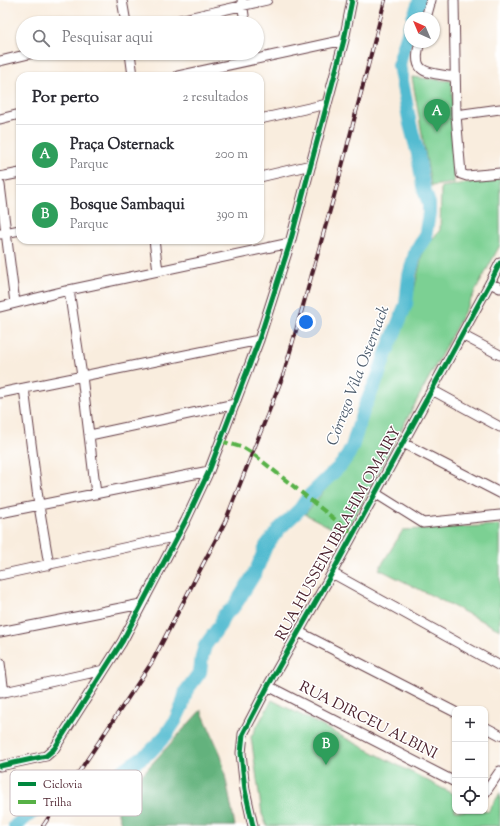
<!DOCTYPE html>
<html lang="pt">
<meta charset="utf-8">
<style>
:root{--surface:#fff;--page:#f7f7f7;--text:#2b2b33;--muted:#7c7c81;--line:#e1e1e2;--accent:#c8321e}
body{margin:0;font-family:"Sorts Mill Goudy",serif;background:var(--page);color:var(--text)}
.controls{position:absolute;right:12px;bottom:12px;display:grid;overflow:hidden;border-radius:8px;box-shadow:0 1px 3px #0004}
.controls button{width:36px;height:36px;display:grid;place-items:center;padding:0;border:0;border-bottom:1px solid var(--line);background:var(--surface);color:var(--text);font:20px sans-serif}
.compass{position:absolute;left:404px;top:12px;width:36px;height:36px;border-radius:50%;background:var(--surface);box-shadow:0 1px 3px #0004;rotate:316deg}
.you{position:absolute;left:306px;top:322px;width:14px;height:14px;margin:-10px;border:3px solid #fff;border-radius:50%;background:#1a73e8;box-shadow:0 0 0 6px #1a73e833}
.badge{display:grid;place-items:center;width:26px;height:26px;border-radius:50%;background:var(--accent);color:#fff;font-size:13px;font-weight:700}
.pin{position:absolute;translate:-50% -33px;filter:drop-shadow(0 1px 2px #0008)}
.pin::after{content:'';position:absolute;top:21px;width:14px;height:12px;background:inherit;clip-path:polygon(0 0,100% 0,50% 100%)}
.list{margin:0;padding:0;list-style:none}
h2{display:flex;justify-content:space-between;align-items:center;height:52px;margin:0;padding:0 16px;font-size:17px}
h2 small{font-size:13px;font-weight:400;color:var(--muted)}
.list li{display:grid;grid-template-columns:26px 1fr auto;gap:12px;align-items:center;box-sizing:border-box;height:60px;padding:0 16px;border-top:1px solid var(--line)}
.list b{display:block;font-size:15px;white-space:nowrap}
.list p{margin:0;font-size:13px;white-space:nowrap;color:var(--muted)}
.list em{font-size:13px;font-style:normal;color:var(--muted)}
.icon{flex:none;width:22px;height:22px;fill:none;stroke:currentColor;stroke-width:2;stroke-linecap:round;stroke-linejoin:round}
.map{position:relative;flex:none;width:500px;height:826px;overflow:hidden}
.search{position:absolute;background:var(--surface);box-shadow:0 1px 3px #0004;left:16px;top:16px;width:248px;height:44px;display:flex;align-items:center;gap:10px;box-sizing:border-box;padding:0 14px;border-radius:22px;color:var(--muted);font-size:15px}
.panel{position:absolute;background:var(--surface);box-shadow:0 1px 3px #0004;left:16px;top:72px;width:248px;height:172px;border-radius:12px}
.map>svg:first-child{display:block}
.green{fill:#7bd093;stroke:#62785f}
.forest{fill:#64b27d;stroke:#576854}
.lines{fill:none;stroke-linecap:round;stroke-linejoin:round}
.river{stroke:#53bbd0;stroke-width:14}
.minor-casing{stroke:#643e46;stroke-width:11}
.minor{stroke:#fff;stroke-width:9}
.rail-casing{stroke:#4a1f2b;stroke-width:4}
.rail{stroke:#fff;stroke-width:2.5;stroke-dasharray:8;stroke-linecap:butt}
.quiet{stroke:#57b146;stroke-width:4;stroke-dasharray:8 4;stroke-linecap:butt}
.cycleway-casing{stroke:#fff;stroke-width:8}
.cycleway{stroke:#00873e;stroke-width:5}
.labels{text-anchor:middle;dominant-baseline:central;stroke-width:3;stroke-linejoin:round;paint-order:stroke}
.street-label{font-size:15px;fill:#4a1f2b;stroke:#fff}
.water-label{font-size:16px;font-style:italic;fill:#4e5d6d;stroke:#fff}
.key{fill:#fff;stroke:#c9bcbf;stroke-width:1}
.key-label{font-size:11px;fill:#4a1f2b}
</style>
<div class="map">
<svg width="500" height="826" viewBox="0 0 500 826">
<rect width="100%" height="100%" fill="#fff"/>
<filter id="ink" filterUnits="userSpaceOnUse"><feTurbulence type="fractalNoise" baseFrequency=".025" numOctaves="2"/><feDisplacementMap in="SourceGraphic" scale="8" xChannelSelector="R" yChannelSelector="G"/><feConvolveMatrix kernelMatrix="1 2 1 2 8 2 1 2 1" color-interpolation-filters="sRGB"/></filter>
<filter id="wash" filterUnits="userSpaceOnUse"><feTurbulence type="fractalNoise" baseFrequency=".012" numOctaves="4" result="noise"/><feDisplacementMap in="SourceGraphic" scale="16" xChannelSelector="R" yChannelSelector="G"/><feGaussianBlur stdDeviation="0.9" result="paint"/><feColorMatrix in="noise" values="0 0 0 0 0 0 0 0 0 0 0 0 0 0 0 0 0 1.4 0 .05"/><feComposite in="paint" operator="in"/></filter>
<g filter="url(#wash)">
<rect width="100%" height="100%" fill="#f9edde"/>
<path class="green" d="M412,77l40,4 2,102 -23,3z
M500,178v67l-155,290 -40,-21 47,-57 18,-51 40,-98 13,-58 17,-20 1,-43z
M500,525v105l-121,-61 24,-39z
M272,700l183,95v16h30l3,1 12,-19v33h-233l-5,-12 -11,-77z"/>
<path class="forest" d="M201,710l20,45 14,71h-113l-7,-22z"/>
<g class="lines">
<path class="river" d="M413,18l7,-18
M67,804l30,-13 14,-9 11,-11 28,-19 16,-17 9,-14 7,-15 4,-15 14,-19 2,-16 3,-10 15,-21 4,-10 8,-6 5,-7 19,-31 10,-25 13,-17 21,-20 9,-13 32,-31 7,-10 4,-8 12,-39 13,-29 8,-23 21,-52 3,-28 7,-26 9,-12 4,-25v-9l-6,-18 -5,-32 -8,-30 -11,-59 2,-9 9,-30
M15,826l16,-13 8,-4"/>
</g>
</g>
<g filter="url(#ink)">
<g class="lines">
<defs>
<path id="minor" d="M122,0l4,23
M454,0l2,115 5,59 6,2 33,-3
M242,1l3,22
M426,18l5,-18
M166,23l101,-23
M420,42c-10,34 9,30 35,35
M130,53l3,23
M0,61l33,-8
M178,76l166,-36
M456,115l44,-6
M0,119l20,-5
M260,119l67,-15
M0,177l20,-4
M260,177l51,-12
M0,185l15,118
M0,234l20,-4
M154,240l4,31
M490,283l10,5
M69,290l13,86 14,118
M0,307l69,-17 221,-47
M462,335l38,20
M24,388l15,118 10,59
M432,390l68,37
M0,393l259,-53
M90,435l145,-31
M403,443l97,50
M375,493l48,30 77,-8
M0,513l209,-42
M332,573l168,93
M0,575l178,-39
M0,632l141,-28
M299,632l156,80
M0,663l4,30
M268,686l187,96
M0,693l104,-23
M485,727l15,8
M0,766l46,-10 8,-7 68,-107 64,-122 23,-49 50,-131 31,-97 54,-203 8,-40
M485,793l15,-22
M253,826l-8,-36 -4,-37 2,-19 25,-48 64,-113 158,-290 10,-20"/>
</defs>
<use href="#minor" class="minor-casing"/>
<use href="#minor" class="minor"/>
<defs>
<path id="rail" d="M43,826l109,-164 73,-140 59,-149 54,-191 47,-182"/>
</defs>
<use href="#rail" class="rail-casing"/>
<use href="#rail" class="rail"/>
<path class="quiet" d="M221,441l23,7 8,5 101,81"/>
<defs>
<path id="cycleway" d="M0,766l46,-10 8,-7 68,-107 64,-122 23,-49 50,-131 31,-97 54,-203 8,-40
M253,826l-8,-36 -4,-37 2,-19 25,-48 64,-113 158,-290 10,-20"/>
</defs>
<use href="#cycleway" class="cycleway-casing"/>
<use href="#cycleway" class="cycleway"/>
</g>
</g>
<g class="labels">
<g class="street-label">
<text transform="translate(339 534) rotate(-61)">RUA HUSSEIN IBRAHIM OMAIRY</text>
<text transform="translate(368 721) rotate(27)">RUA DIRCEU ALBINI</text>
</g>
<g class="water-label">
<text transform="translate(359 376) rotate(-69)">Córrego Vila Osternack</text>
</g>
</g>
<rect x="10" y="770" width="132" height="46" rx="6" class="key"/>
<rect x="18" y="782" width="18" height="4" fill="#00873e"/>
<rect x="18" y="800" width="18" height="4" fill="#57b146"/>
<g class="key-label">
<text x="43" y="788">Ciclovia</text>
<text x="43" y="806">Trilha</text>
</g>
</svg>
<div class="controls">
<button>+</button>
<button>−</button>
<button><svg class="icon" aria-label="locate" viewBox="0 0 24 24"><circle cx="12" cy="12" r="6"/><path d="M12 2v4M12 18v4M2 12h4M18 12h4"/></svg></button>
</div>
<svg class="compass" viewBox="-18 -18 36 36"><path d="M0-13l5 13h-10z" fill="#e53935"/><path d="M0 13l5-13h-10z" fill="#7c7c81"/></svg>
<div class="you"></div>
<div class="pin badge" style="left:437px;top:132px;background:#2e9e5b">A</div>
<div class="pin badge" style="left:326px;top:765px;background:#2e9e5b">B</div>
<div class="search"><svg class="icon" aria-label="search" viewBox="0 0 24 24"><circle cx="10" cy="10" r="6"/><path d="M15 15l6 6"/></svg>Pesquisar aqui</div>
<section class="panel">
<h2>Por perto<small>2 resultados</small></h2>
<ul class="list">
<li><span class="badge" style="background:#2e9e5b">A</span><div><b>Praça Osternack</b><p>Parque</p></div><em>200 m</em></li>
<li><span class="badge" style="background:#2e9e5b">B</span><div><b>Bosque Sambaqui</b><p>Parque</p></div><em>390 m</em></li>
</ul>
</section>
</div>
